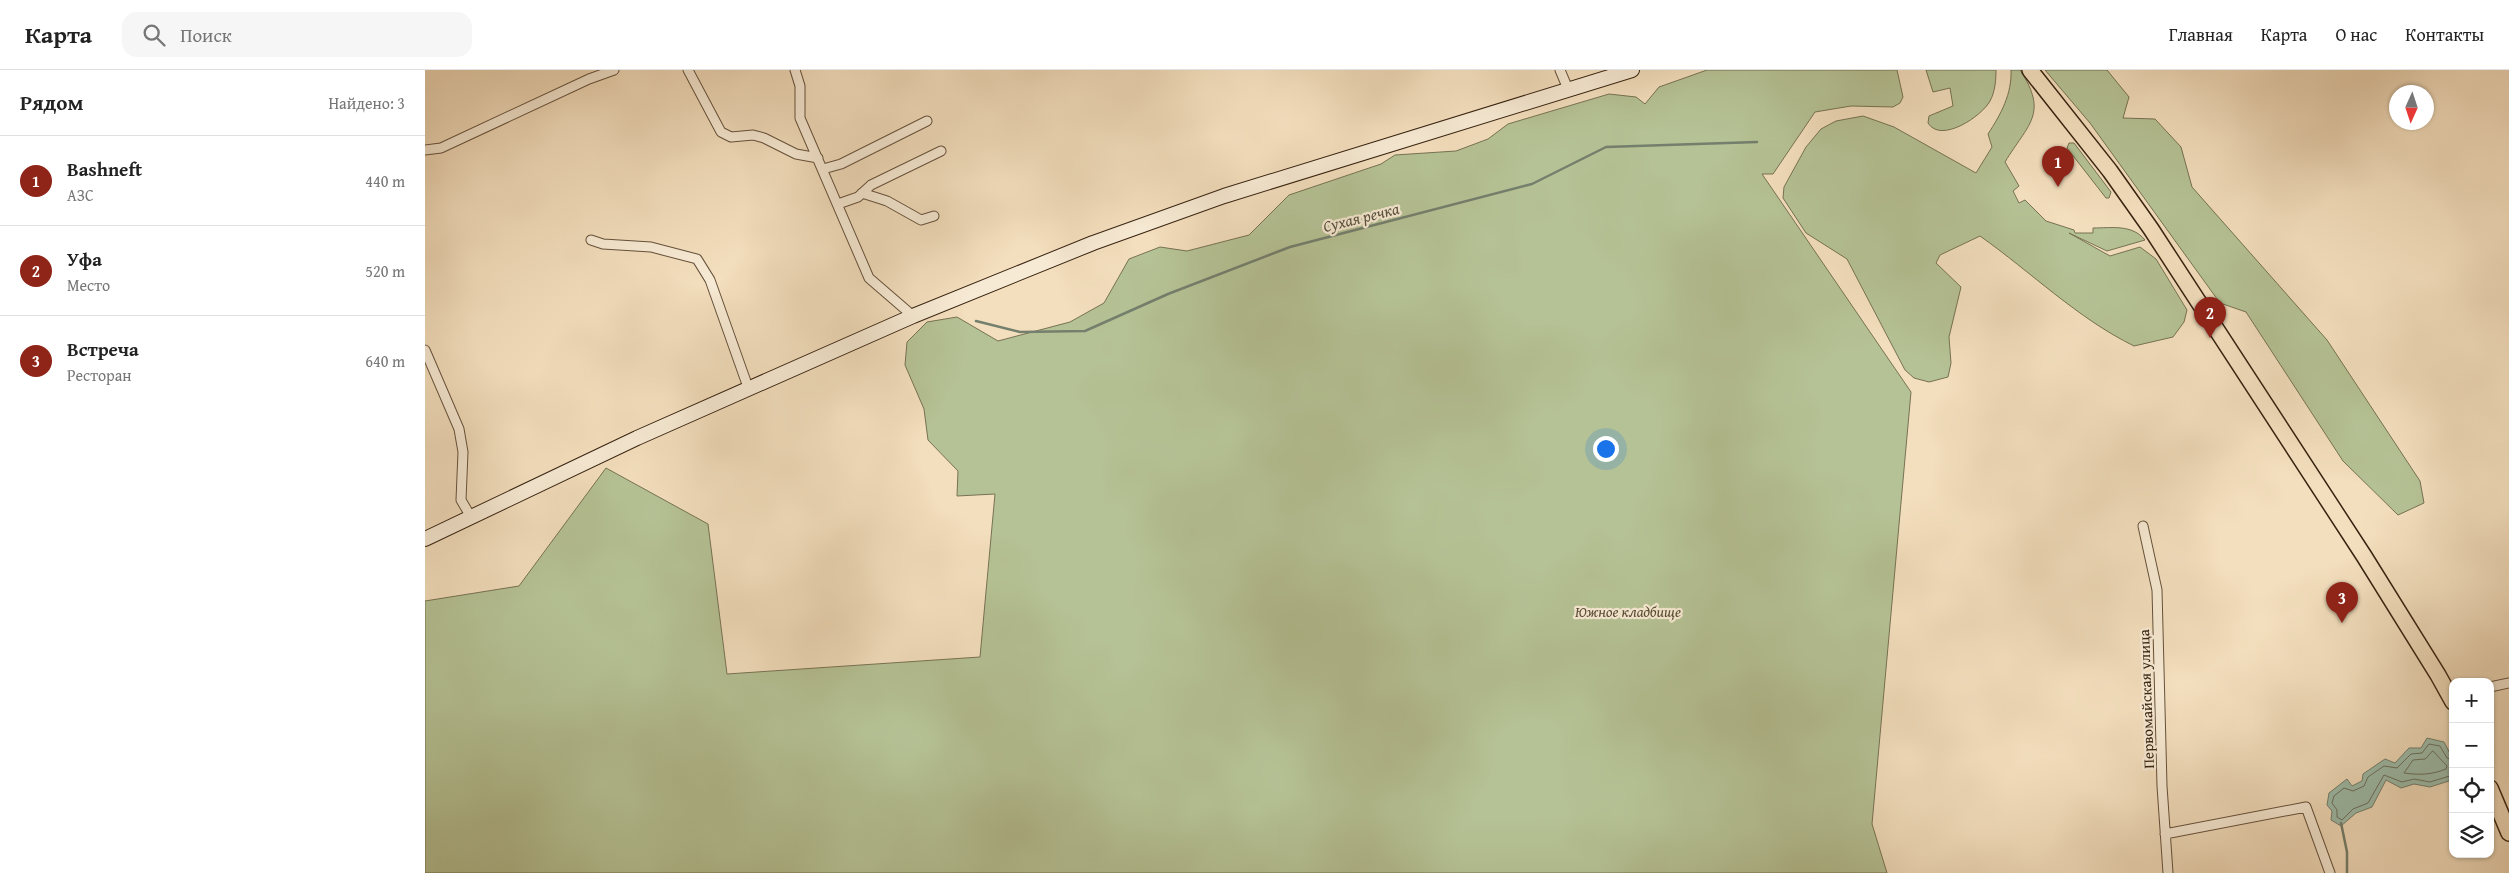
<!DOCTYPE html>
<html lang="ru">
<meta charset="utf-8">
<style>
:root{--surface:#fff;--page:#f6f6f6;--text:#222;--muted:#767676;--line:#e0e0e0;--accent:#8f2418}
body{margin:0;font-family:"Gentium Book Plus",serif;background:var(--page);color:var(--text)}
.controls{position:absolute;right:15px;bottom:15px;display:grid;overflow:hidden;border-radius:10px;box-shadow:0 1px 4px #0004}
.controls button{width:45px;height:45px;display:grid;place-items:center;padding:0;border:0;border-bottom:1px solid var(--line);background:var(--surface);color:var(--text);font:25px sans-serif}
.compass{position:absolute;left:1964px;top:15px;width:45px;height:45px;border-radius:50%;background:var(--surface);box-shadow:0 1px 4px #0004;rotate:183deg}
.you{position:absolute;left:1180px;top:378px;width:18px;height:18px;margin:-12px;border:4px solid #fff;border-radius:50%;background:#1a73e8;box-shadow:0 0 0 8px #1a73e833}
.badge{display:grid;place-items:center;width:32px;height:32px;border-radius:50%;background:var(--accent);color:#fff;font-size:16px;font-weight:700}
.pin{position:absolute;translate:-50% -41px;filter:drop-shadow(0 1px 2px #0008)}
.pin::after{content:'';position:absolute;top:26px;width:18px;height:15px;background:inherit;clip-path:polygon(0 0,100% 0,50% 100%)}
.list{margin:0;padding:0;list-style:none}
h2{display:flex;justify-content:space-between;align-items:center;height:65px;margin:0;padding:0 20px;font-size:21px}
h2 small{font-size:16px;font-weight:400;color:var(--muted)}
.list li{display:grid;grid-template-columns:32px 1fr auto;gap:15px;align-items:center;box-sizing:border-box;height:90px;padding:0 20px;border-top:1px solid var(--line)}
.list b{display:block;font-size:19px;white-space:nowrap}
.list p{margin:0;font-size:16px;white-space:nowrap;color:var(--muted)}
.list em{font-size:16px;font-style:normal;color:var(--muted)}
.icon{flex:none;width:28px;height:28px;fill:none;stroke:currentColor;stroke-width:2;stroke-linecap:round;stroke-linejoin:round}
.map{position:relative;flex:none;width:2084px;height:803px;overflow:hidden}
header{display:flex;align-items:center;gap:30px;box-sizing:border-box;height:70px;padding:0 25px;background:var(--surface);border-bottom:1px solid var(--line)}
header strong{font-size:24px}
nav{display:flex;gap:28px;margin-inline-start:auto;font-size:18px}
.search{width:350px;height:45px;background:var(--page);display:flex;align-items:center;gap:12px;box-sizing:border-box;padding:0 18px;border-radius:15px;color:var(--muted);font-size:19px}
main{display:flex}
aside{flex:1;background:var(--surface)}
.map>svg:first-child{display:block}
.green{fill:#b5c295;stroke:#767253}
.water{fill:#9dbdab;stroke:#747f6d}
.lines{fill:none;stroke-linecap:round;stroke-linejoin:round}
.shore{stroke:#6a705e;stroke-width:1}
.stream{stroke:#747f6d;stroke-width:2.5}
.minor-casing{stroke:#66523c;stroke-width:11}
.secondary-casing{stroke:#372311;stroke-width:16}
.primary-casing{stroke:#372311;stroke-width:18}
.minor{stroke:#f7ead4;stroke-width:9}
.secondary{stroke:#f7ead4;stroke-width:14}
.primary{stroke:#f3debd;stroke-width:15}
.labels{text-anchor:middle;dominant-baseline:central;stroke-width:4.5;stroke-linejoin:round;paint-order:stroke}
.park-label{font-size:15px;font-style:italic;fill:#564b32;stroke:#f7ead4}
.street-label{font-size:15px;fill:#372311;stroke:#f7ead4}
.water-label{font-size:16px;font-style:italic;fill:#56513f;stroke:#f7ead4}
</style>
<header>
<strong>Карта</strong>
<div class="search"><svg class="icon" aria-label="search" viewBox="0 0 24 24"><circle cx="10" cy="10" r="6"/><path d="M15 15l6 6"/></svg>Поиск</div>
<nav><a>Главная</a><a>Карта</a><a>О нас</a><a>Контакты</a></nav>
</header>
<main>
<aside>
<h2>Рядом<small>Найдено: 3</small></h2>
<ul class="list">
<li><span class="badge">1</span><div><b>Bashneft</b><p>АЗС</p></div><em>440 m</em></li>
<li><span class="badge">2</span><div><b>Уфа</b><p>Место</p></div><em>520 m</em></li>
<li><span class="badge">3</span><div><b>Встреча</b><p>Ресторан</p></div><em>640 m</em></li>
</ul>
</aside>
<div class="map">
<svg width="2084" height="803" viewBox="0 0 2084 803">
<rect width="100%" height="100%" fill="#f3debd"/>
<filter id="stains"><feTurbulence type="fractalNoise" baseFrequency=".004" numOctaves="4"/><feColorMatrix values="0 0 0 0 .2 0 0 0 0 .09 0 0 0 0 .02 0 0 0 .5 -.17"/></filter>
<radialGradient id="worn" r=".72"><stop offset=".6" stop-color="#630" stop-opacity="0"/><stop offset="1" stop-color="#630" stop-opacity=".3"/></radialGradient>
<path class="green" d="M1282,0h190l6,27 -3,6 -7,4 -42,-1 -36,6 -42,62h-11l149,218 -39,432 15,49h-1462v-272l94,-15 87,-118 102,56 19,150 253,-17 15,-163 -38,2 1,-25 -30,-31 -4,-31 -19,-44 2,-23 20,-20 30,-5 41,24 72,-19 34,-19 25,-44 31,-12 27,4 62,-16 40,-40 92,-31 14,-9 61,-4 32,-12 20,-15 101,-30 27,3 9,7 14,-17z
M1501,0h70c0,10 -1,22 -6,31 -8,15 -49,43 -62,22l1,-7 24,-10 -3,-18 -17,4z
M1586,0h9c29,44 8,54 -15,92l14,24 -6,5 6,12 6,-3 21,21 28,9 1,3h18v-5c19,0 39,-4 52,12l-38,11 -38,-18 41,23 30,-9 16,12 31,51 -3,12 -11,15 -39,9c-57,-28 -103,-74 -154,-110l-40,19 -4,8 25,24 -12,50 2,26 -3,14 -19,5 -15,-4 -9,-8 -58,-111 -41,-26 -23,-35 1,-11 22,-40 15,-18 15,-8 27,-5 31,11 82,46 16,-26 -4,-13c13,-20 24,-40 23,-64z
M1620,0h62l22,27 -6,21 32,1 26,28 11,40 135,153 93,141 4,22 -26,12 -55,-54 -97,-149 -26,-9 -130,-180z
M1644,73h5l37,49 -2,6h-3l-39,-50z"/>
<path class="water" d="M2002,668l17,4 9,17 -1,21 -22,7 -16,-3 -13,4 -15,-8 -14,27 -16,6 -15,13 -10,-6 1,-9 -5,-6 2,-12 18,-14 5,7 10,-5 1,-7 22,-15 10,4 14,-15h12z"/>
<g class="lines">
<path class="shore" d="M2008,681l14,15 -1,3c-15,6 -27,6 -42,4l9,-13 12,-1z
M2028,690l-6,-2 -7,-12 -11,-2 -7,9 -11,1 -14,14 -13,-2 -16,11 -4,9 -11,5 -9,-3 -10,8 -2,7 5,7v7l5,3 11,-11 15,-6 16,-28 18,7 12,-3 16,3 23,-7"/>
<path class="stream" d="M551,251l44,11 65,-1 83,-37 122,-47 242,-63 74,-37 151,-5
M1916,753l6,29v21"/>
<defs>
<path id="minor" d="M263,0l33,62 10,5 22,-2 11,3 32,16 22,4
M370,0l5,16v32l69,160 44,38
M1135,0l8,19
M0,80l16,-2 148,-69 25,-9
M398,99l18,-5 86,-43
M437,123l25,8 34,19 13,-4
M413,134l20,-7 13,-12 70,-34
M166,170l12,4 48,3 46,12 13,21 39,110
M0,280l34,79 4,23 -2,48 10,17
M1718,456l14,64 5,196 6,87
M2065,617l19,-4
M1740,764l141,-27 24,66"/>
<path id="secondary" d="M0,469l212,-101 276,-122 180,-73 131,-47 408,-126"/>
<path id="primary" d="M1605,0l80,101 41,58 213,327 74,119 15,27
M2065,718l19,45"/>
</defs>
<use href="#minor" class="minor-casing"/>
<use href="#secondary" class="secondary-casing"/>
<use href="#primary" class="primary-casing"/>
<use href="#minor" class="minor"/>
<use href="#secondary" class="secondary"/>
<use href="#primary" class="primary"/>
</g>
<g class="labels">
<g class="park-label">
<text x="1203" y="541">Южное кладбище</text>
</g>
<g class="street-label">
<text transform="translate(1721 629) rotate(-92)">Первомайская улица</text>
</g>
<g class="water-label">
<text transform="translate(936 147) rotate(-14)">Сухая речка</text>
</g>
</g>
<rect width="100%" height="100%" filter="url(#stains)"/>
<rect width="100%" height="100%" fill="url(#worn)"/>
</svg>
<div class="controls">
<button>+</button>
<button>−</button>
<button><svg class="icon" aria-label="locate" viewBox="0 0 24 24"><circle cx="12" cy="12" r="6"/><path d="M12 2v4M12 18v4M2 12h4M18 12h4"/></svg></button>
<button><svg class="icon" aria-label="layers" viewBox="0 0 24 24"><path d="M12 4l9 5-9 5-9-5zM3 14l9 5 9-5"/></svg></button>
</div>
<svg class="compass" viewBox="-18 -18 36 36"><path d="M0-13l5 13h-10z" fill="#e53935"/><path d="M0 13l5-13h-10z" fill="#767676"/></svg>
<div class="you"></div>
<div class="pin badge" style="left:1633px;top:117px">1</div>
<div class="pin badge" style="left:1785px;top:268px">2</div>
<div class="pin badge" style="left:1917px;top:553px">3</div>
</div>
</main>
